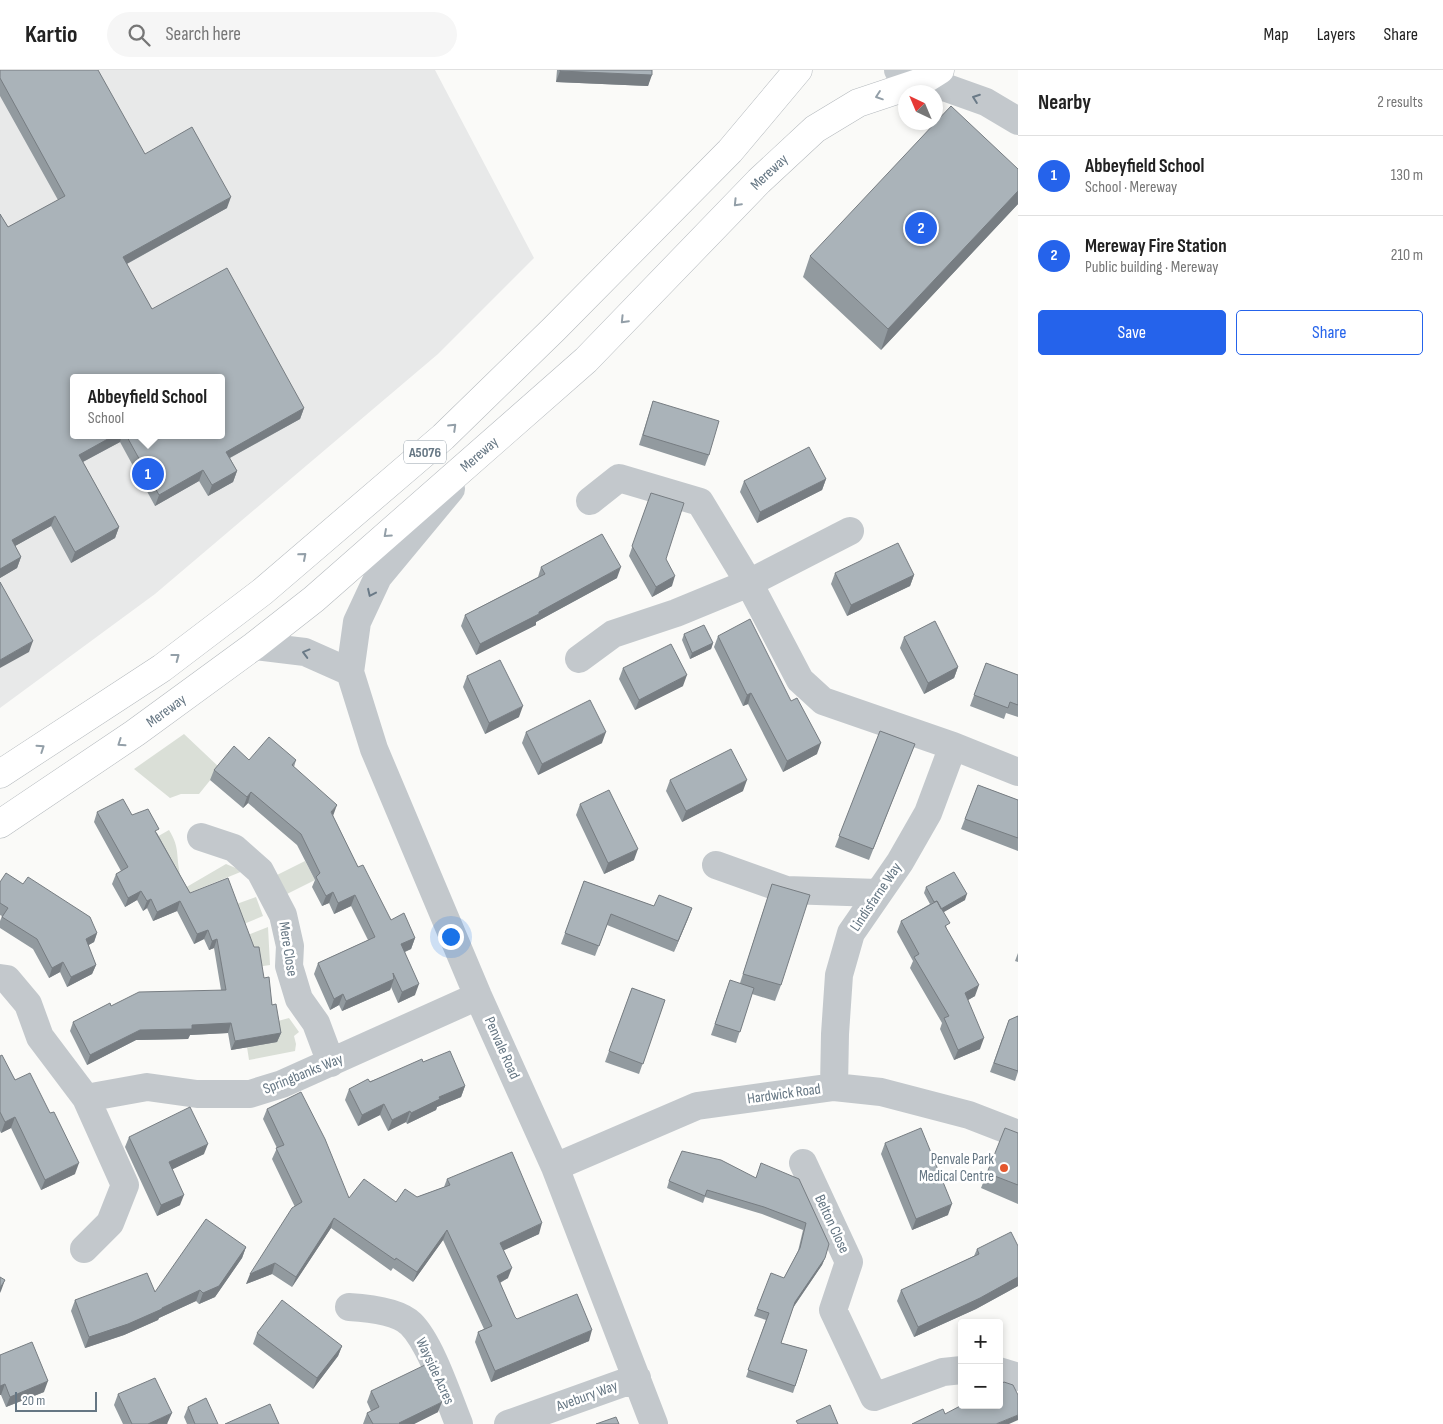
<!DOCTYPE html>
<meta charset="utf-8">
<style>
:root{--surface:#fff;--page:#f6f6f6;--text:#222;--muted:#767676;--line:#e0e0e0;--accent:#2563eb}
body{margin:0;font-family:"Sofia Sans Condensed",sans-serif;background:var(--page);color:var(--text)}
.controls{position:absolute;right:15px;bottom:15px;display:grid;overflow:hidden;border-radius:5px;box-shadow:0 2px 8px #0003}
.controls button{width:45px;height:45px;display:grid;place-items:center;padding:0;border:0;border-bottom:1px solid var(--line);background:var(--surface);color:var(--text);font:25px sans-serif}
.compass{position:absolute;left:898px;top:15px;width:45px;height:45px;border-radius:50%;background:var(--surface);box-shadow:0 2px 8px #0003;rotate:316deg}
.scale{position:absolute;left:15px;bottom:12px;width:82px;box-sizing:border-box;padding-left:5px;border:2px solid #657683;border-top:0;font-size:14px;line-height:18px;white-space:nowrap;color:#657683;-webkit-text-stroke:4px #fff;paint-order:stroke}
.you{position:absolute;left:450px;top:866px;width:18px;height:18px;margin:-12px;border:4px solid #fff;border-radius:50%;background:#1a73e8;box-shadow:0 0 0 8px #1a73e833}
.badge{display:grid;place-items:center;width:32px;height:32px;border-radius:50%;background:var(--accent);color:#fff;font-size:16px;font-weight:700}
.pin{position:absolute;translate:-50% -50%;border:2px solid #fff;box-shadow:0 1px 5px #0006}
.popup{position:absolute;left:70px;top:304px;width:155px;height:65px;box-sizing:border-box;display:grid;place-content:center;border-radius:5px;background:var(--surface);filter:drop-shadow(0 1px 4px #0005);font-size:16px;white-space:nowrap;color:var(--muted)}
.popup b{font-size:19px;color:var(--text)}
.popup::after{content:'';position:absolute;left:50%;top:100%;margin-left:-10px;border:10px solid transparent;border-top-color:var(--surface)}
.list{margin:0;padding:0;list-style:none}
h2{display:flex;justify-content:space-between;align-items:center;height:65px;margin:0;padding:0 20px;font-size:21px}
h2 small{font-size:16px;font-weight:400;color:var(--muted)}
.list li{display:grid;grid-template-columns:32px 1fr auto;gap:15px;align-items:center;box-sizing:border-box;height:80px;padding:0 20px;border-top:1px solid var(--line)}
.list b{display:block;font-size:19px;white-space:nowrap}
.list p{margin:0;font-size:16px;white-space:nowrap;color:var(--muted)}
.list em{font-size:16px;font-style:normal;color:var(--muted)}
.actions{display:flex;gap:10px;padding:15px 20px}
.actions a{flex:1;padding:11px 0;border:1px solid var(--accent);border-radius:5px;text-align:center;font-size:18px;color:var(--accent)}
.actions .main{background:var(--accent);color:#fff}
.icon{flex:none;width:28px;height:28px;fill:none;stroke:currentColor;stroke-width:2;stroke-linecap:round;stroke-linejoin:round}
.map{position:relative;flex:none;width:1018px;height:1354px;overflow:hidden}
header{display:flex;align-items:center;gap:30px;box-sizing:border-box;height:70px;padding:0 25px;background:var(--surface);border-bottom:1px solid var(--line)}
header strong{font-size:24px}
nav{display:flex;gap:28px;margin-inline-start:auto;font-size:18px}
.search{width:350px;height:45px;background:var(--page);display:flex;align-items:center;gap:12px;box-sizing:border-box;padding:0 18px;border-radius:28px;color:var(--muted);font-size:19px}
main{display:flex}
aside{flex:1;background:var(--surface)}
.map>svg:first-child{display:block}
.built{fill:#e8e9e9;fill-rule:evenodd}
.grass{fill:#dadfd7}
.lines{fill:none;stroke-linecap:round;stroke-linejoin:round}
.highway-casing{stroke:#b4b9bd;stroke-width:29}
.minor{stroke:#c3c8cc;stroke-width:28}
.highway{stroke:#fff;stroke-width:28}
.wall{fill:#929a9f;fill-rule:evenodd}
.shaded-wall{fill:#777d82}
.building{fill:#aab3b9;stroke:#777d82}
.oneway{stroke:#939fa8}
.oneway2{stroke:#6a7a87}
.poi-dot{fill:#e4572e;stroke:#fff;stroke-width:2}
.labels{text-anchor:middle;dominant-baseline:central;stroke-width:5;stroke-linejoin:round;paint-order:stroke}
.shield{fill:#fff;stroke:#939fa8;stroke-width:1}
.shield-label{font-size:14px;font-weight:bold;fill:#657683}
.street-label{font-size:15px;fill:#657683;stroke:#fff}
.poi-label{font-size:15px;fill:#657683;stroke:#fff;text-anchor:end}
</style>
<header>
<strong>Kartio</strong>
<div class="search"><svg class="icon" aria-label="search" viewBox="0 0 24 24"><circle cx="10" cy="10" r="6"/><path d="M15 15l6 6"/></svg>Search here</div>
<nav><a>Map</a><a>Layers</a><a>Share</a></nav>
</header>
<main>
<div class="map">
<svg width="1018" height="1354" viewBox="0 0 1018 1354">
<rect width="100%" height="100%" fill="#fafaf8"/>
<path class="built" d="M0,0h435l99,188 -96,96 -283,240 -155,114zM74,308h148v57h-148z"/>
<path class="grass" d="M184,664l36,34 -21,26h-18l-11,4 -36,-29z
M169,760c12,19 6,27 12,47l-26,-39z
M305,791l10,19 -28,14 -10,-19z
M226,794l17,7 -64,26 -1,-5z
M256,827l7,19 -24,10 -8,-20z
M268,857l2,38 -13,2 -22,-27z
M289,948l10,14 -5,4 2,8 -1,7 -46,9 -2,-13 31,-26z"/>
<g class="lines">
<defs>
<g id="highway">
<path d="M0,704l162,-106 100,-76 181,-155 111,-108 176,-178 68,-81"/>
<path id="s1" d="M0,754l135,-91 119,-87 60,-47 272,-239 173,-179 56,-52 43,-26 63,-21 19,-12"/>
</g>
</defs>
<use href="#highway" class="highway-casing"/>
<path class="minor" d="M898,0l5,5 18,7 23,5 42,15 32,19
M451,419l-73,88 -21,45 -7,50 24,77 104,247 77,171 99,257
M590,431l29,-23 81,24 49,81 51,97 23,21 130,45 65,26
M254,576l51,6 45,20
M579,589l34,-25 63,-21 73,-30 101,-52
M201,767l33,11 26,23 23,44 7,31 -1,20 10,33 17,24 15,40
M716,795l70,25 92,3
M0,908l7,1 21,25 12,33 46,61 39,87 -15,38 -26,26
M834,1017l1,-53 4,-59 12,-42 49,-71 28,-49 25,-67
M86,1028l61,-11 50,7h53l32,-10 196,-88
M803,1093l46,99 -16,48 41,87 69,-25 19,-2
M555,1097l142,-61 137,-19 47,5 88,23 49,19
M349,1237c17,1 49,4 62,17 20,20 37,73 48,100
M999,1301l19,6
M508,1354l129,-46"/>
<use href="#highway" class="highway"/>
</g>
<path class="wall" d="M0,0l145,84 82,54 -100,56 25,45 152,99 -4,11 -70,39 7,13 -4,11 -25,14 -9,-15 -44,25 -35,-64 -37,20 36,65 -4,11 -44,25 -20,-37 -36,20 6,11 -4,11 -17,10v-364l8,13 50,-27 -58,-104zM74,308l148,57h-148z
M557,0h95l-4,16 -92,-4z
M1018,99v35l-137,146 -78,-73 7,-21z
M653,331l56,54 -4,11 -66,-21z
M826,409l-4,11 -65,33 -17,-31 4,-11z
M651,423l21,93 -20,11 -23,-41z
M541,497l76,11 -81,44v3l-60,30 -15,-29 4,-11 73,-38z
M835,503l79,2 -4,11 -63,30 -16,-32z
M684,564l29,9 -2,6 -21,10 -8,-19z
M718,566l99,118 -34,18 -35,-68 -5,2 -29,-59z
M904,567l54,30 -4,11 -30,16 -24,-46z
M986,593l32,12v42l-12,-4 -2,6 -34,-13z
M623,598l60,18 -48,24 -16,-31z
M467,606l52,41 -34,17 -22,-47z
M880,661l35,13 -46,116 -34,-13z
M526,662l76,11 -64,32 -16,-32z
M249,690h47l-2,7 39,49 25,51 33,53 24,18 -4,11 -6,3 10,43 -17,8 -7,-16 -1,3 -48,21 -3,-6 -9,5 -16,-36 4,-11 50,-23 -17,-34 -17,8 -5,-11 -7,3 -10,-19 3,-7 -18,-35 -49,-42 -5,5 -33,-28 4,-10z
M670,710l73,11 -61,31 -16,-31z
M978,715l40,15v51l-57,-22z
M580,734l54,56 -30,14 -28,-59z
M97,742l35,3 25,18 33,60 74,85 17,55 -4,9 -46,8 -3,-17 -38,2 -2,4 -52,1 -49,25 -17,-34 3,-9 38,-16 110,-16 -7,-42 -5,2 -5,-11 -10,5 -17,-33 -24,10 -6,-13 -4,3 -6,-11 -12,7 -13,-23 4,-10 5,-3 -27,-49z
M584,811l70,25 38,2 -18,44 -67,-27 -12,31 -34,-12z
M0,812l97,51 -3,9 -6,3 8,20 -4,9 -25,13 -7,-15 -11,6 -16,-29 -33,-21v-7l2,-5 -2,-1z
M772,814l9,101 -6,16 -23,-7 -16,49 -25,-8 15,-44 14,-8z
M926,817l39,13 -22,12 4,18 28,66 -7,4 12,49 -26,11 -14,-31 2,-6 -32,-55 3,-7 -16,-29 4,-11 29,-17 -6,-11z
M1018,883v9l-3,-1z
M632,918l33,12 -26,74 -34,-12z
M1018,946v56l-3,9 -25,-9 19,-52z
M0,986l75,118 -34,16 -30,-62 -10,5 -1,-2z
M423,992l42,24 -4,11 -24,10 -1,3 -29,14 -1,-2 -18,9 -8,-16 -22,11 -13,-26 4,-11z
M267,1039l82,89 47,4 21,-5 27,-10 3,-8 92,55 -36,16 5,28 -8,5 15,34 2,2 72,22 -98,41 -16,-40 3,-10 6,-3 -41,-89 -30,42 -20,-14 -2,3 -60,-43 -39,59 -20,-13 -26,10 49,-77 -23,-48 5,-11 -14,-29z
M1018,1063v71l-37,-16 6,-15z
M129,1067l75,17 -32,15 8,36 -23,11 -32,-69z
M885,1073l63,72 -36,15 -31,-76z
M756,1108l43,1 26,79 -3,7 -29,43 -12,35 26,7 -14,43 -47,-16 20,-57 -12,-4 10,-25 20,-13 14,-27 5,-21 -41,-16 -57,-17 -2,6 -36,-15 2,-7z
M1018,1176v40l-42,23 -62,28 -17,-36 4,-11 73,-34 3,-7z
M246,1177l-4,11 -27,39 -16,7 -3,-3 -37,17 -1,2 -34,15 -39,13 -14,-37 4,-11 80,-8z
M257,1263l85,13 -4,10 -25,33 -60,-45z
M0,1285l44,37 -38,15 -5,-12h-1z
M371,1321l67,21 -24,12h-51l4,-11 4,-2 -4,-9z
M118,1324l50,30h-45l-9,-19z
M188,1337l30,17h-31l-3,-7z"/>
<path class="shaded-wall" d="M560,1l92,4 -4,11 -92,-4z
M1018,121v13l-137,146 7,-21z
M231,127l-4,11 -108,60 4,-11z
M304,338l-4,11 -78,43 4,-10z
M115,365h7l-2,7 -45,24 4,-11z
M203,400l-4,11 -44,25 4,-11z
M237,401l-4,11 -25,14 4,-11z
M826,409l-4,11 -65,33 3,-11z
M55,446l-4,10 -43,24 4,-10z
M119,457l-4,11 -44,25 4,-11z
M21,487l-4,11 -17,10v-9z
M621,497l-4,11 -81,44v3l-60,30 4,-11z
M914,505l-4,11 -63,30 4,-11z
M675,506l-3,10 -20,11 4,-10z
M33,571l-4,11 -29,16v-8z
M713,573l-2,6 -21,10 2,-6z
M958,597l-4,11 -30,16 4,-11z
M687,605l-4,11 -48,24 4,-10z
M751,623l-3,11 -5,2 4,-11z
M523,636l-4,11 -34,17 4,-11z
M606,662l-4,11 -64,32 4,-11z
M821,673l-4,11 -34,18 4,-11z
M747,710l-4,11 -61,31 4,-11z
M251,722l-3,11 -5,5 4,-11z
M337,735l-4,11 -2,-4z
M638,779l-4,11 -30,14 4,-11z
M141,821l-4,9 -12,7 3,-9z
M333,822l-4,11 -7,3 4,-10z
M967,824l-2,6 -28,16 2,-6z
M355,825l-4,11 -17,8 4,-11z
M151,829l-4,9 -4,3 4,-10z
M180,831l-3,10 -24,10 4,-9z
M692,838l-4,11 -14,33 4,-11z
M208,860l-4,9 -10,5 3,-10z
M97,863l-3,9 -12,7 4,-10z
M415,868l-4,11 -14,6 4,-11z
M217,869l-3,9 -5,2 3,-9z
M63,892l-3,10 -11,6 3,-10z
M96,895l-4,9 -25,13 4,-10z
M394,909l-4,11 -48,21 4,-10z
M419,914l-4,11 -17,8 4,-11z
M979,915l-4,11 -14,8 4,-11z
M343,924l-4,11 -9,5 4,-11z
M231,953l-3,10 -38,2 -2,4 -52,1 -49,25 3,-10 50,-25 52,-5z
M281,963l-4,9 -46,8 4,-9z
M984,968l-4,11 -26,11 4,-10z
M465,1016l-4,11 -24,10 -1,3 -29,14 4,-11 28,-16z
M384,1034l-4,11 -22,11 4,-11z
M410,1041l-4,11 -18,9 4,-11z
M15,1047l-4,11 -10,5 4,-11z
M208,1074l-4,10 -39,19 4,-11z
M79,1093l-4,11 -34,16 4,-10z
M184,1125l-4,10 -23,11 4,-11z
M952,1134l-4,11 -36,15 4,-11z
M334,1148l-3,10 -39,59 4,-10z
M542,1153l-3,11 -43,20 4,-11z
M447,1160l-4,10 -30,42 4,-10z
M246,1177l-4,11 -27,39 -16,7 4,-11z
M825,1188l-3,7 -30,44 3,-7z
M275,1193l-3,11 -26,10 4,-10z
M512,1198l-4,10 -15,8 4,-10z
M1018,1207v9l-42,23 -62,28 4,-10z
M5,1210l-4,11 -1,2v-5z
M200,1220l-4,11 -37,17 -1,2 -34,15 -39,13 4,-11 73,-29z
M592,1260l-3,11 -98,41 4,-11z
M342,1276l-4,10 -25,33 4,-11z
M48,1311l-4,11 -38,15 4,-10z
M5,1314l-4,11h-1v-9z
M442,1332l-4,10 -24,12h-15v-1z
M172,1343l-5,11h-19z
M1018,1345v5l-9,4h-13z"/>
<path class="building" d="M0,0h98l47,84 47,-27 39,70 -108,60 29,52 75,-41 77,140 -78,44 11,19 -25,14 -9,-15 -44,25 -33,-60h96v-57h-148v57h41l-36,20 40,72 -44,25 -20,-36 -43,24 9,17 -21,12v-355l8,13 57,-31 -65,-118z
M560,0h92v5l-92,-4z
M951,36l67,63v22l-130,138 -78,-73z
M653,331l66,20 -10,34 -66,-20z
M809,377l17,32 -66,33 -16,-31z
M651,423l33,10 -18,56 9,17 -19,11 -24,-41z
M602,464l19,33 -82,45v2l-59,30 -15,-29 80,-41 -4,-7z
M898,473l16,32 -63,30 -16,-32z
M0,512l33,59 -33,19z
M750,549l41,82 6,-3 24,45 -34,18 -36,-68 -4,2 -29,-59z
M935,551l23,46 -30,16 -24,-46z
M704,555l9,18 -21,10 -8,-19z
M671,574l16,31 -48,25 -16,-32z
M500,590l23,46 -34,17 -22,-47z
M986,593l32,12v30l-8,-3 -2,6 -34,-13z
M590,630l16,32 -64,32 -16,-32z
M880,661l35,13 -42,105 -34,-13z
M269,667l27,23 -4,5 45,40 -6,7 27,55 5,-2 28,55 13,-7 11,25 -14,6 18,40 -17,8 -9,-19 1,6 -48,22 -3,-7 -9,5 -16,-36 57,-26 -20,-42 -17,8 -5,-11 -7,4 -10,-19 4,-4 -19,-39 -50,-42 -4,5 -33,-27 20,-24 15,14z
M731,679l16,31 -61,31 -16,-31z
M978,715l40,15v38l-53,-19z
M609,720l29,59 -30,14 -28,-59z
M123,729l9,16 16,-6 11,20 -4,2 35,62 38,-15 26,69h5l5,31 5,-1 3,28 4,-1 5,29 -46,8 -4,-18 -39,2v4l-52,1 -50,25 -17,-33 37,-19 1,3 28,-14 87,-2 -9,-51 -5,2 -4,-11 -11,4 -17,-33 -23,11 -6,-13 -4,2 -6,-10 -13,7 -12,-24 12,-7 -31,-55z
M954,802l13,22 -26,15 -4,-8 -3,1 -8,-15z
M6,803l17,11 5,-7 62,40 7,16 -11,6 10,26 -25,12 -8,-15 -11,6 -15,-29 -35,-22 6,-9 -8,-5v-21z
M584,811l70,25 5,-11 33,13 -14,33 -67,-27 -12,32 -34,-13z
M772,814l38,11 -29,90 -38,-11z
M937,831l13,22 -5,3 34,59 -14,8 19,45 -26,12 -14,-32 5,-2 -35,-59 5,-3 -18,-33z
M730,910l24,8 -14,44 -25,-8z
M632,918l33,12 -22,64 -34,-13z
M1018,946v55l-24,-8 15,-43z
M450,981l15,35 -26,11 1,2 -29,14 -1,-2 -18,9 -8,-16 -22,11 -13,-26 19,-10 2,3 52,-23 1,3z
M2,985l13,25 15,-7 20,40 4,-1 25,51 -34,17 -30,-63 -10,5 -5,-10v-56z
M301,1022l24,47 24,59 15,-19 32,23 9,-13 12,8 33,-12 -3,-6 65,-27 30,71 -42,20 12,25 -15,8 18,41 2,2 60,-25 15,36 -97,41 -17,-39 14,-6 -45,-96 -30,42 -21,-14 -1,2 -61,-42 -38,59 -21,-14 -25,11 42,-66 10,-6 -26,-54 8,-3 -17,-36z
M190,1037l18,37 -39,18 15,33 -23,10 -32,-68z
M921,1058l31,76 -36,15 -31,-76z
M1005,1058l13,5v52l-31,-12z
M682,1081l39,9 35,18 5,-15 38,16 30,65 -4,14 -30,44 -14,41 26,7 -12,36 -47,-16 21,-57 -12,-4 14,-36 13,5 16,-30 6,-25 -42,-16 -57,-17 -2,6 -36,-15z
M206,1149l40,28 -27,39 -16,7 -3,-3 -38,18v1l-34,15 -39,13 -14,-37 72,-27 8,19z
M1011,1162l7,14v31l-38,21 -62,29 -17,-37 78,-36 -2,-5z
M0,1207l5,3 -5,8z
M282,1230l60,46 -25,32 -60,-45z
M32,1272l16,39 -38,16 -5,-13 -5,2v-31z
M427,1294l15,38 -43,21 1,1h-27l-6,-11 12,-6 -8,-16z
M155,1308l17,35 -24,11h-16l-14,-30z
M1004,1312l9,3 5,10v20l-22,9h-84l31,-15 2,5 17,-9h37v-20z
M206,1328l12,26h-23l-7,-17z
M270,1334l9,20h-54z
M830,1335l8,19h-40l-2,-3z
M616,1347l3,7h-23z"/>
<defs><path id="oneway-chevron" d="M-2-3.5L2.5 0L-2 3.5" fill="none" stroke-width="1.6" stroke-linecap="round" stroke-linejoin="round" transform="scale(1.25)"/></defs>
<g class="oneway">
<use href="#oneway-chevron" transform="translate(879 26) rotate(161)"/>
<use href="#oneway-chevron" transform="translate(737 133) rotate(134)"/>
<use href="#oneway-chevron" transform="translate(624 250) rotate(134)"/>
<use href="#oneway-chevron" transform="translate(453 357) rotate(-44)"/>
<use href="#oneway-chevron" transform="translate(387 464) rotate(138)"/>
<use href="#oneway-chevron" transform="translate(303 486) rotate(-41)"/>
<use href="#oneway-chevron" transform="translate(176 587) rotate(-37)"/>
<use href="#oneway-chevron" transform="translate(121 673) rotate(146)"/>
<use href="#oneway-chevron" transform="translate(41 678) rotate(-34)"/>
</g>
<g class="oneway2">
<use href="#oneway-chevron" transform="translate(976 28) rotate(-160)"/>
<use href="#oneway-chevron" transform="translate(371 523) rotate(115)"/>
<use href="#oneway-chevron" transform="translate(306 583) rotate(-165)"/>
</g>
<circle class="poi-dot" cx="1004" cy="1098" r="5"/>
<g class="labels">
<rect class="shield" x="404" y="370.5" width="42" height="23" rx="4"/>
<g class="shield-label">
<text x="425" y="382">A5076</text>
</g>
<g class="street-label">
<text stroke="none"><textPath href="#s1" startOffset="1011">Mereway</textPath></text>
<text stroke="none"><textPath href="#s1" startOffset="606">Mereway</textPath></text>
<text stroke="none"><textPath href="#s1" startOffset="201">Mereway</textPath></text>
<text transform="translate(876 827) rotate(-56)">Lindisfarne Way</text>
<text transform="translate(288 879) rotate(81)">Mere Close</text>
<text transform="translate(502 978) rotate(66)">Penvale Road</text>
<text transform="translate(303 1004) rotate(-22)">Springbanks Way</text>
<text transform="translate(784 1024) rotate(-8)">Hardwick Road</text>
<text transform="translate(832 1154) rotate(65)">Belton Close</text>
<text transform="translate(435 1301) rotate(65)">Wayside Acres</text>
<text transform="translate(587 1326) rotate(-20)">Avebury Way</text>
</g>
<g class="poi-label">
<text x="994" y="1089">Penvale Park<tspan x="994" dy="17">Medical Centre</tspan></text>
</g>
</g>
</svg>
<div class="controls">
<button>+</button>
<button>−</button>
</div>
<svg class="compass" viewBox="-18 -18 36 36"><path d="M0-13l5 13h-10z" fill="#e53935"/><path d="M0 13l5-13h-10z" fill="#767676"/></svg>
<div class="scale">20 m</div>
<div class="you"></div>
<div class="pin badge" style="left:148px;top:404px">1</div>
<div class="popup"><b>Abbeyfield School</b>School</div>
<div class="pin badge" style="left:921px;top:158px">2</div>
</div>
<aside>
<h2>Nearby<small>2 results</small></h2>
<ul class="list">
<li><span class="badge">1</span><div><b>Abbeyfield School</b><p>School · Mereway</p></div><em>130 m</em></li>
<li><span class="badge">2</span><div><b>Mereway Fire Station</b><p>Public building · Mereway</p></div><em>210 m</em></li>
</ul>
<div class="actions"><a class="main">Save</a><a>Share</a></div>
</aside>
</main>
